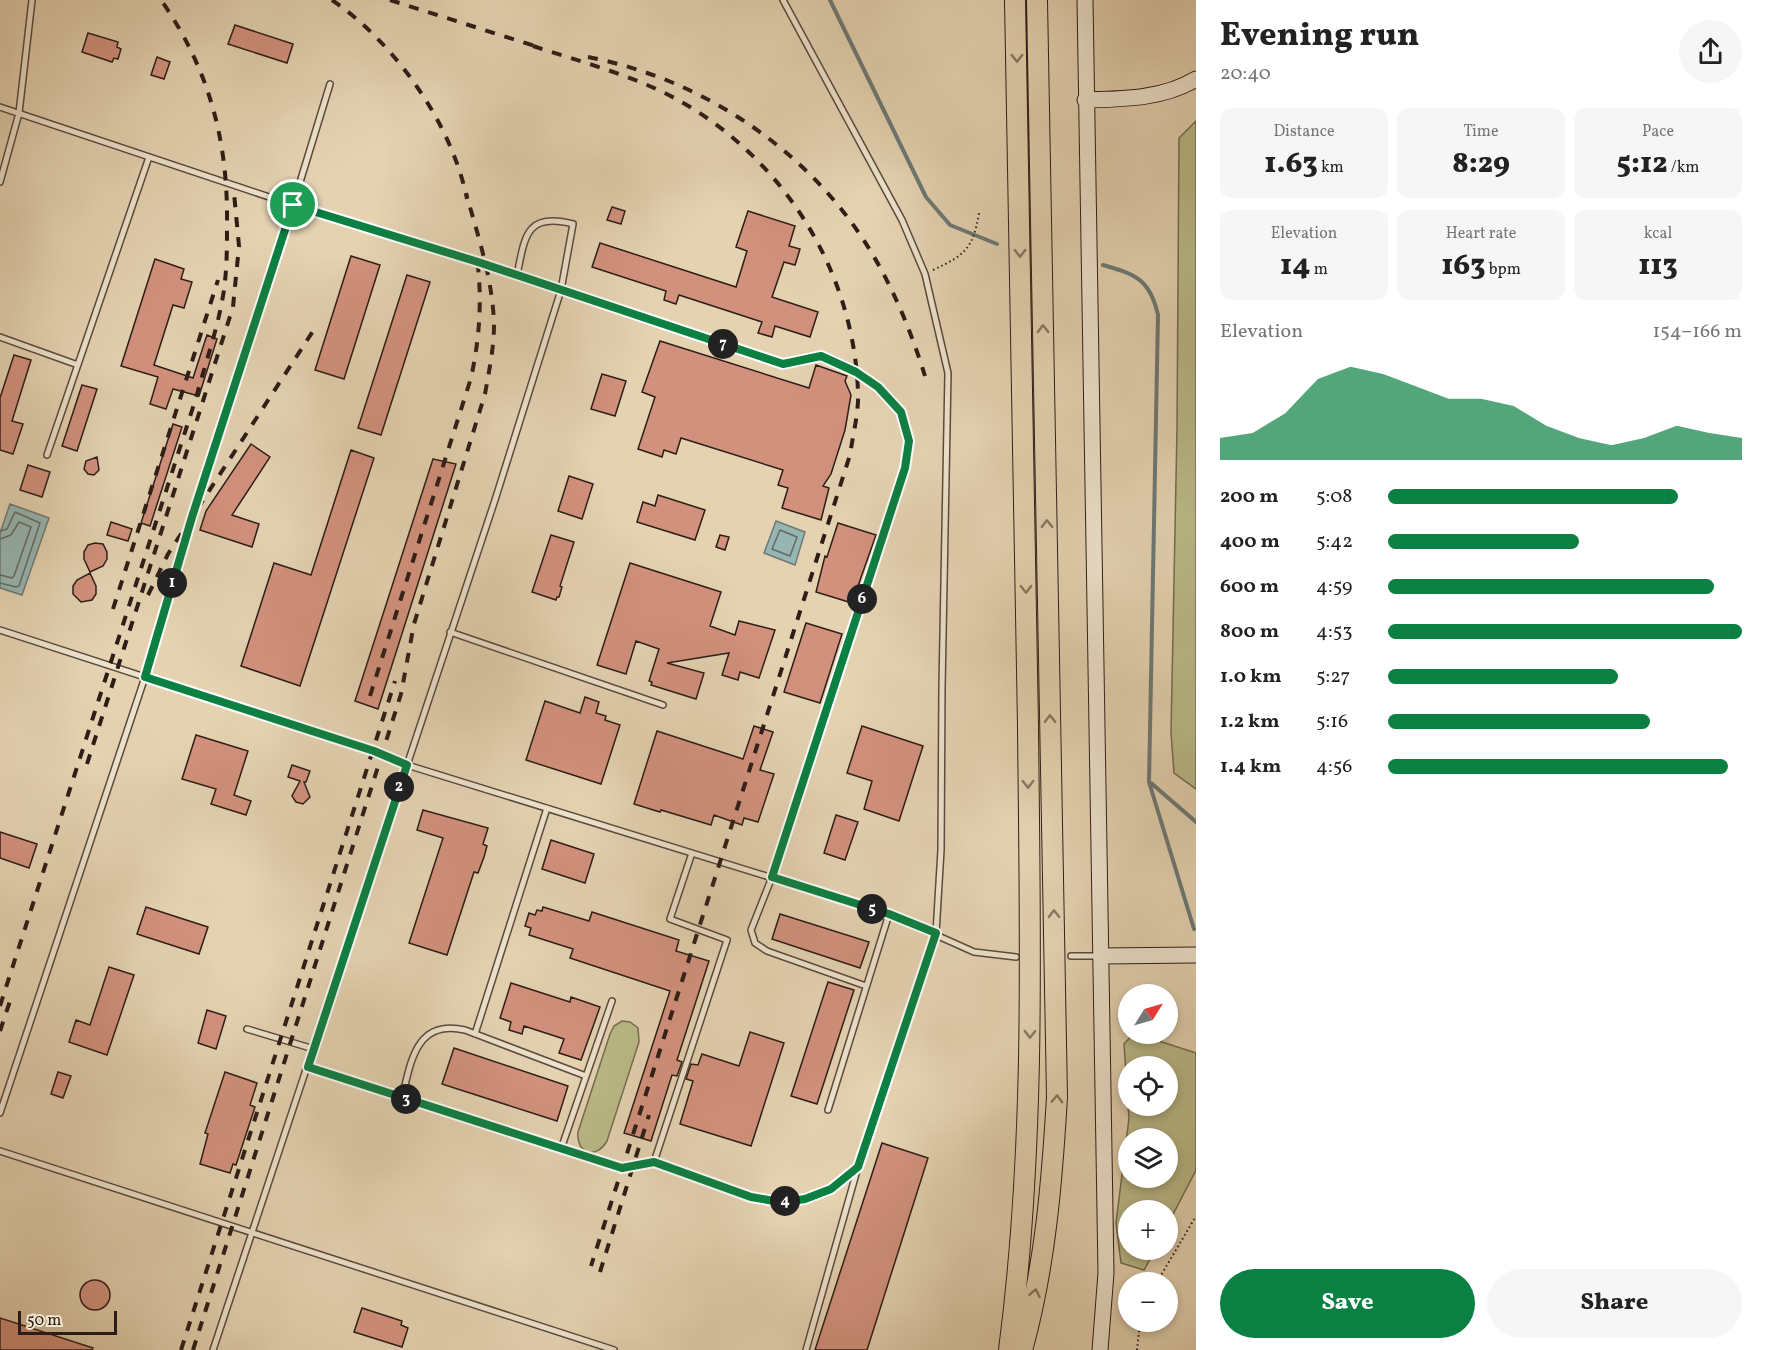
<!DOCTYPE html>
<html lang="en">
<head>
<meta charset="utf-8">
<style>
  :root { --surface:#fff; --page:#f6f6f6; --text:#222; --muted:#767676; --accent:#0b8043 }
  body { margin:0; font-family:Vollkorn,serif; background:var(--page); color:var(--text); height:100vh; display:flex; flex-direction:column; font-size:22px; white-space:nowrap }
  * { box-sizing:border-box; margin:0 }
  p { font-size:20px; color:var(--muted) }
  .icon { flex:none; width:33px; height:33px; fill:none; stroke:currentColor; stroke-width:2; stroke-linecap:round; stroke-linejoin:round }
  .map { position:relative; flex:1; overflow:hidden }
  .sheet { display:flex; flex-direction:column; background:var(--surface); width:570px }
  .sheet>* { flex:none }
  .needle { width:39px; rotate:53deg }
  .controls { position:absolute; left:1118px; top:984px; display:grid; gap:12px }
  .controls a { display:grid; place-items:center; width:60px; height:60px; border-radius:50%; background:var(--surface); box-shadow:0 3px 9px #0003; font-size:30px }
  .scale { position:absolute; left:18px; bottom:15px; width:99px; box-sizing:border-box; padding-left:6px; border:3px solid #2d1d17; border-top:0; font-size:16px; line-height:21px; white-space:nowrap; color:#2d1d17; -webkit-text-stroke:4px #ede2cc; paint-order:stroke }
  .pin { position:absolute; display:grid; place-items:center; width:51px; height:51px; color:#fff; margin:-26px; border:3px solid #fff; border-radius:50%; box-shadow:0 2px 6px #0007 }
  .km { position:absolute; width:30px; height:30px; margin:-15px; border-radius:50%; background:#222; color:#fff; font-size:16px; line-height:30px; text-align:center }
  .round { display:grid; place-items:center; flex:none; width:63px; height:63px; border-radius:32px; background:var(--page) }
  .overview { display:flex; align-items:center; justify-content:space-between; height:102px; padding:0 24px }
  h1 { font-size:33px; font-weight:800; line-height:45px }
  .metrics { display:grid; grid-template-columns:repeat(3,1fr); gap:9px; height:102px; padding:6px 24px }
  .metrics div { display:grid; align-content:center; border-radius:12px; background:var(--page); text-align:center }
  .metrics b { font-size:30px; font-weight:800 }
  .metrics small { font-size:16px; font-weight:400 }
  .metrics p { font-size:16px }
  .chart { height:168px; padding:12px 24px }
  .chart p { display:flex; justify-content:space-between }
  .chart svg { width:100%; height:108px; margin-top:6px; fill:var(--accent); opacity:.7 }
  .button { display:flex; gap:12px; margin-top:auto; padding:12px 24px }
  .button a { flex:1; height:69px; border-radius:36px; background:var(--accent); color:#fff; font-size:24px; font-weight:800; line-height:69px; text-align:center }
  .button a+a { background:var(--page); color:var(--text) }
  ul { padding:0 24px; list-style:none; font-size:20px }
  li { display:grid; grid-template-columns:96px 72px 1fr; align-items:center; height:45px }
  li i { height:15px; border-radius:8px; background:var(--accent) }
  main { display:flex; flex:1; min-height:0 }
  .map>svg:first-child { display:block }
</style>
</head>
<body>
<main>
<div class="map">
<svg width="1196" height="1350" viewBox="0 0 1196 1350">
  <rect width="100%" height="100%" fill="#e4d2b1"/>
  <filter id="stains"><feTurbulence type="fractalNoise" baseFrequency=".00333" numOctaves="4"/><feColorMatrix values="0 0 0 0 .2 0 0 0 0 .09 0 0 0 0 .02 0 0 0 .5 -.17"/></filter>
  <radialGradient id="worn" r=".72"><stop offset=".6" stop-color="#630" stop-opacity="0"/><stop offset="1" stop-color="#630" stop-opacity=".3"/></radialGradient>
  <path fill="#baba88" stroke="#746c50" stroke-width="1.5" fill-rule="evenodd" d="M 1196,121 L 1196,789 L 1174,773 L 1171,733 L 1177,428 L 1179,138 Z
    M 622,1021 L 630,1022 L 638,1028 L 639,1042 L 607,1141 C 596,1160 576,1154 578,1132 L 610,1034 L 614,1026 Z
    M 1133,1034 L 1144,1034 L 1156,1040 L 1196,1053 L 1196,1170 L 1167,1226 L 1167,1210 L 1128,1210 L 1128,1250 L 1155,1250 L 1144,1270 L 1121,1263 L 1116,1223 L 1129,1118 L 1128,1106 L 1167,1106 L 1167,1066 L 1128,1066 L 1128,1104 L 1124,1044 ZM 1167,1138 L 1167,1178 L 1128,1178 L 1128,1138 Z"/>
  <path fill="#97b6b3" stroke="#6d7975" stroke-width="1.5" d="M 10,504 L 49,518 L 22,595 L 0,588 L 0,533 Z
    M 776,521 L 805,532 L 795,565 L 764,553 Z"/>
  <g fill="none" stroke-linecap="round" stroke-linejoin="round">
    <path stroke="#626a65" stroke-width="1.5" d="M 780,530 L 797,537 L 790,556 L 772,549 Z
      M 0,531 L 7,529 L 15,512 L 40,523 L 19,586 L 16,587 L 0,583
      M 0,539 L 11,535 L 19,522 L 31,527 L 14,576 L 12,578 L 0,575"/>
    <path stroke="#6d7975" stroke-width="4" d="M 830,0 L 926,197 L 950,225 L 997,244
      M 1103,265 C 1135,274 1150,279 1158,315 L 1149,782 L 1194,929
      M 1151,783 L 1196,822"/>
  </g>
  <path fill="#d2917d" stroke="#2d1d17" stroke-width="1.5" d="M 235,25 L 293,44 L 287,63 L 228,44 Z
    M 88,33 L 118,42 L 117,47 L 121,49 L 118,59 L 114,58 L 112,62 L 82,52 Z
    M 157,57 L 170,62 L 164,79 L 151,75 Z
    M 612,207 L 625,211 L 621,224 L 607,220 Z
    M 748,211 L 795,226 L 789,246 L 800,249 L 795,265 L 784,262 L 772,297 L 818,312 L 810,337 L 775,326 L 772,337 L 758,333 L 762,322 L 679,295 L 676,304 L 664,300 L 666,291 L 592,267 L 600,243 L 736,287 L 747,251 L 736,247 Z
    M 351,256 L 380,265 L 344,379 L 315,370 Z
    M 155,259 L 184,269 L 181,279 L 192,282 L 184,308 L 173,305 L 154,365 L 193,378 L 207,335 L 217,339 L 199,396 L 173,389 L 166,409 L 150,404 L 158,377 L 121,366 Z
    M 407,275 L 430,282 L 381,435 L 358,428 Z
    M 660,341 L 809,388 L 816,365 L 847,376 L 845,381 L 851,395 L 845,430 L 831,474 L 823,486 L 829,488 L 821,520 L 782,508 L 788,488 L 778,485 L 783,470 L 681,438 L 676,454 L 664,450 L 662,457 L 638,449 L 655,397 L 642,392 Z
    M 14,355 L 31,360 L 12,421 L 23,424 L 13,454 L 0,450 L 0,398 Z
    M 602,374 L 626,381 L 615,416 L 591,409 Z
    M 82,385 L 97,389 L 77,451 L 62,446 Z
    M 173,424 L 182,427 L 150,526 L 141,523 Z
    M 251,444 L 270,457 L 232,515 L 259,524 L 252,547 L 200,530 L 206,511 Z
    M 351,450 L 374,458 L 300,686 L 241,666 L 274,563 L 311,575 Z
    M 97,457 L 99,470 L 94,475 L 88,474 L 84,469 L 86,461 Z
    M 433,459 L 456,464 L 378,709 L 355,701 Z
    M 28,465 L 50,472 L 42,497 L 20,490 Z
    M 569,476 L 593,484 L 582,519 L 558,511 Z
    M 658,495 L 705,510 L 695,540 L 637,522 L 643,502 L 655,506 Z
    M 111,522 L 132,529 L 128,541 L 107,535 Z
    M 838,523 L 876,535 L 852,603 L 816,592 L 825,556 L 827,557 Z
    M 551,535 L 574,542 L 560,586 L 562,587 L 559,597 L 557,597 L 556,600 L 532,592 Z
    M 720,535 L 729,537 L 725,550 L 716,547 Z
    M 95,543 L 103,544 L 107,552 L 107,559 L 103,566 L 90,572 L 84,559 L 84,552 L 88,545 Z
    M 630,563 L 721,592 L 710,626 L 735,635 L 739,621 L 775,630 L 759,678 L 740,672 L 738,680 L 722,675 L 729,653 L 667,663 L 704,673 L 696,699 L 651,685 L 652,682 L 649,681 L 659,649 L 636,641 L 626,674 L 597,665 Z
    M 90,573 L 96,586 L 96,594 L 92,600 L 81,602 L 73,594 L 73,586 L 77,580 Z
    M 806,623 L 842,634 L 820,703 L 784,692 Z
    M 585,697 L 599,702 L 596,713 L 606,716 L 605,720 L 620,725 L 601,784 L 526,760 L 545,701 L 580,713 Z
    M 754,726 L 773,732 L 760,770 L 774,774 L 758,822 L 744,818 L 742,825 L 714,815 L 711,825 L 661,810 L 660,812 L 634,804 L 657,731 L 743,759 Z
    M 862,726 L 923,746 L 899,821 L 864,809 L 872,781 L 847,773 Z
    M 196,735 L 248,751 L 234,795 L 251,801 L 246,815 L 211,804 L 216,789 L 182,779 Z
    M 292,765 L 310,771 L 306,782 L 304,782 L 310,797 L 303,804 L 296,802 L 292,796 L 300,781 L 288,777 Z
    M 423,810 L 488,828 L 483,844 L 487,846 L 484,857 L 478,873 L 474,872 L 447,955 L 409,943 L 443,838 L 417,830 Z
    M 836,815 L 858,822 L 845,860 L 824,853 Z
    M 0,832 L 37,844 L 29,868 L 0,858 Z
    M 551,840 L 594,854 L 585,883 L 542,869 Z
    M 146,907 L 208,927 L 199,954 L 137,934 Z
    M 543,907 L 589,921 L 592,912 L 679,940 L 676,951 L 709,961 L 677,1060 L 682,1062 L 677,1076 L 672,1075 L 651,1141 L 624,1133 L 670,991 L 570,958 L 573,949 L 529,935 L 531,928 L 525,926 L 529,913 L 535,915 L 537,910 L 542,911 Z
    M 780,914 L 869,942 L 860,968 L 772,939 Z
    M 109,967 L 134,975 L 107,1055 L 69,1042 L 76,1020 L 90,1025 Z
    M 828,982 L 854,990 L 817,1104 L 791,1096 Z
    M 511,983 L 570,1002 L 571,997 L 600,1007 L 581,1060 L 559,1053 L 564,1039 L 524,1026 L 522,1034 L 509,1030 L 511,1022 L 500,1018 Z
    M 207,1010 L 226,1016 L 216,1049 L 198,1043 Z
    M 750,1032 L 784,1043 L 751,1146 L 680,1124 L 693,1081 L 686,1079 L 691,1064 L 698,1065 L 702,1054 L 739,1066 Z
    M 454,1048 L 568,1086 L 557,1121 L 442,1084 Z
    M 58,1072 L 71,1076 L 63,1098 L 51,1094 Z
    M 225,1072 L 257,1083 L 250,1105 L 255,1107 L 236,1165 L 233,1164 L 230,1173 L 200,1164 L 208,1134 L 205,1133 Z
    M 882,1143 L 928,1158 L 867,1350 L 815,1350 Z
    M80 1295a15 15 0 1 1 30 0a15 15 0 1 1-30 0Z
    M 362,1308 L 402,1321 L 401,1325 L 408,1328 L 402,1347 L 354,1332 Z
    M 0,1318 L 93,1348 L 92,1350 L 0,1350 Z"/>
  <g fill="none" stroke-linecap="round" stroke-linejoin="round">
    <defs>
      <path id="lane" d="M 0,107 L 293,205 L 517,275 L 783,364 L 821,356 L 856,373 L 878,387 L 901,412 L 909,441 L 905,468 L 772,877 L 751,930 L 755,943 L 767,951 L 866,986
        M 0,182 L 19,113 L 32,0
        M 0,337 L 78,365
        M 47,455 L 149,157
        M 0,630 L 373,751 L 407,765 L 889,914 L 974,952 L 1016,957
        M 450,632 L 663,705
        M 1071,956 L 1099,956
        M 247,1029 L 314,1049
        M 475,1034 L 547,808
        M 308,1067 L 622,1168 L 654,1162 L 751,1197 L 774,1201 L 792,1201 L 805,1199 L 831,1189 L 858,1167 L 936,933 L 941,850 L 942,687 L 948,373 L 925,274 L 902,220 L 783,0
        M 402,1098 C 411,1061 416,1019 465,1030 L 586,1076
        M 828,1110 L 889,914
        M 0,1113 L 145,677 L 192,517 L 293,205 L 330,84
        M 561,1149 L 612,1001
        M 0,1151 L 614,1350
        M 654,1162 L 727,940 L 670,919 L 692,853
        M 213,1350 L 495,500 L 561,290 L 573,224 C 526,212 525,236 517,275
        M 806,1350 L 858,1167"/>
      <path id="secondary" d="M 1085,0 L 1106,1273 L 1100,1350
        M 1085,100 C 1123,99 1163,99 1196,79
        M 1101,956 L 1196,955"/>
      <path id="highway" d="M 1009,1350 C 1036,1143 1030,935 1028,726 C 1024,484 1020,242 1015,0
        M 1022,1350 C 1045,1268 1052,1182 1057,1097 L 1037,0"/>
    </defs>
    <use href="#lane" stroke="#5b4a3e" stroke-width="8"/>
    <use href="#secondary" stroke="#2d1d17" stroke-width="17"/>
    <use href="#highway" stroke="#2d1d17" stroke-width="22"/>
    <path stroke="#2d1d17" stroke-width="2" stroke-dasharray="1.5 3" stroke-linecap="butt" d="M 933,270 C 965,255 973,249 979,213
      M 1157,1282 L 1196,1216
      M 1137,1350 L 1140,1322"/>
    <use href="#lane" stroke="#ede2cc" stroke-width="5"/>
    <use href="#secondary" stroke="#ede2cc" stroke-width="15"/>
    <use href="#highway" stroke="#e4d2b1" stroke-width="20"/>
    <path stroke="#2d1d17" stroke-width="4" stroke-dasharray="10 10" stroke-linecap="butt" d="M 332,0 C 395,43 452,124 467,199
      M 390,0 L 541,48
      M 533,46 C 581,62 633,75 678,100 C 783,158 854,271 858,392 C 859,412 853,434 850,455 L 591,1266
      M 588,57 C 698,78 801,145 863,239 C 891,282 910,328 925,376
      M 148,595 L 168,554 L 317,325
      M 113,609 L 218,280
      M 370,696 L 471,378 C 479,341 482,305 478,267
      M 87,764 L 233,307 L 239,246 L 234,193
      M 0,1006 L 196,398 C 205,364 217,331 223,296 C 227,272 227,248 227,223 C 228,140 209,69 161,0
      M 0,1031 L 12,995
      M 600,1272 L 649,1115
      M 181,1350 L 395,681
      M 193,1350 L 382,754 L 401,694 L 414,624 L 485,394 C 489,371 494,348 494,325 C 493,280 478,236 466,193"/>
  </g>
  <defs><path id="oneway-chevron" d="M-2-3.5L2.5 0L-2 3.5" fill="none" stroke-width="1.6" stroke-linecap="round" stroke-linejoin="round" transform="scale(1.5)"/></defs>
  <g stroke="#887864">
    <use href="#oneway-chevron" transform="translate(1017 58) rotate(89)"/>
    <use href="#oneway-chevron" transform="translate(1020 253) rotate(89)"/>
    <use href="#oneway-chevron" transform="translate(1043 329) rotate(-91)"/>
    <use href="#oneway-chevron" transform="translate(1047 524) rotate(-91)"/>
    <use href="#oneway-chevron" transform="translate(1026 589) rotate(89)"/>
    <use href="#oneway-chevron" transform="translate(1050 719) rotate(-91)"/>
    <use href="#oneway-chevron" transform="translate(1028 784) rotate(89)"/>
    <use href="#oneway-chevron" transform="translate(1054 914) rotate(-91)"/>
    <use href="#oneway-chevron" transform="translate(1030 1034) rotate(91)"/>
    <use href="#oneway-chevron" transform="translate(1057 1099) rotate(-88)"/>
    <use href="#oneway-chevron" transform="translate(1035 1293) rotate(-79)"/>
  </g>
  <g fill="none" stroke-linecap="round" stroke-linejoin="round">
    <defs>
      <path id="route" d="M 293,205 L 478,262 L 783,364 L 821,356 L 856,372 L 878,387 L 901,412 L 909,441 L 905,468 L 772,877 L 889,914 L 936,933 L 858,1167 L 831,1189 L 805,1199 L 792,1201 L 774,1201 L 751,1197 L 654,1162 L 622,1168 L 308,1067 L 407,765 L 374,751 L 145,677 L 192,517 Z"/>
    </defs>
    <use href="#route" stroke="#fff" stroke-width="12"/>
    <use href="#route" stroke="#0b8043" stroke-width="8"/>
  </g>
  <rect width="100%" height="100%" filter="url(#stains)"/>
  <rect width="100%" height="100%" fill="url(#worn)"/>
</svg>
<div class="controls">
<a><svg class="needle" viewBox="-14 -14 28 28"><path d="M0-13l5 13h-10z" fill="#e53935"/><path d="M0 13l5-13h-10z" fill="#767676"/></svg></a>
<a><svg class="icon" aria-label="locate" viewBox="0 0 24 24"><circle cx="12" cy="12" r="6"/><path d="M12 2v4M12 18v4M2 12h4M18 12h4"/></svg></a>
<a><svg class="icon" aria-label="layers" viewBox="0 0 24 24"><path d="M12 4l9 5-9 5-9-5zM3 14l9 5 9-5"/></svg></a>
<a>+</a>
<a>−</a>
</div>
<div class="scale">50 m</div>
<div class="pin" style="left:293px;top:205px;background:#1e9e55"><svg class="icon" aria-label="arrive" viewBox="0 0 24 24"><path d="M6 21V4h12l-3 4 3 4H6"/></svg></div>
<b class="km" style="left:172px;top:583px">1</b>
<b class="km" style="left:399px;top:787px">2</b>
<b class="km" style="left:406px;top:1099px">3</b>
<b class="km" style="left:785px;top:1201px">4</b>
<b class="km" style="left:872px;top:909px">5</b>
<b class="km" style="left:862px;top:599px">6</b>
<b class="km" style="left:723px;top:344px">7</b>
</div>
<section class="sheet">
<div class="overview"><div><h1>Evening run</h1><p>20:40</p></div><a class="round"><svg class="icon" aria-label="share" viewBox="0 0 24 24"><path d="M12 15V3M7 8l5-5 5 5M5 13v7h14v-7"/></svg></a></div>
<div class="metrics">
<div><p>Distance</p><b>1.63<small> km</small></b></div>
<div><p>Time</p><b>8:29</b></div>
<div><p>Pace</p><b>5:12<small> /km</small></b></div>
</div>
<div class="metrics">
<div><p>Elevation</p><b>14<small> m</small></b></div>
<div><p>Heart rate</p><b>163<small> bpm</small></b></div>
<div><p>kcal</p><b>113</b></div>
</div>
<div class="chart"><p><span>Elevation</span>154–166 m</p>
<svg viewBox="0 0 160 44" preserveAspectRatio="none"><path d="M0 44V35L10 33L20 25L30 11L40 6L50 9L60 14L70 19L80 19L90 22L100 30L110 35L120 38L130 35L140 30L150 33L160 35V44z"/></svg>
</div>
<ul>
<li><b>200 m</b>5:08<i style="width:82%"></i></li>
<li><b>400 m</b>5:42<i style="width:54%"></i></li>
<li><b>600 m</b>4:59<i style="width:92%"></i></li>
<li><b>800 m</b>4:53<i style="width:100%"></i></li>
<li><b>1.0 km</b>5:27<i style="width:65%"></i></li>
<li><b>1.2 km</b>5:16<i style="width:74%"></i></li>
<li><b>1.4 km</b>4:56<i style="width:96%"></i></li>
</ul>
<div class="button"><a>Save</a><a>Share</a></div>
</section>
</main>
</body>
</html>
